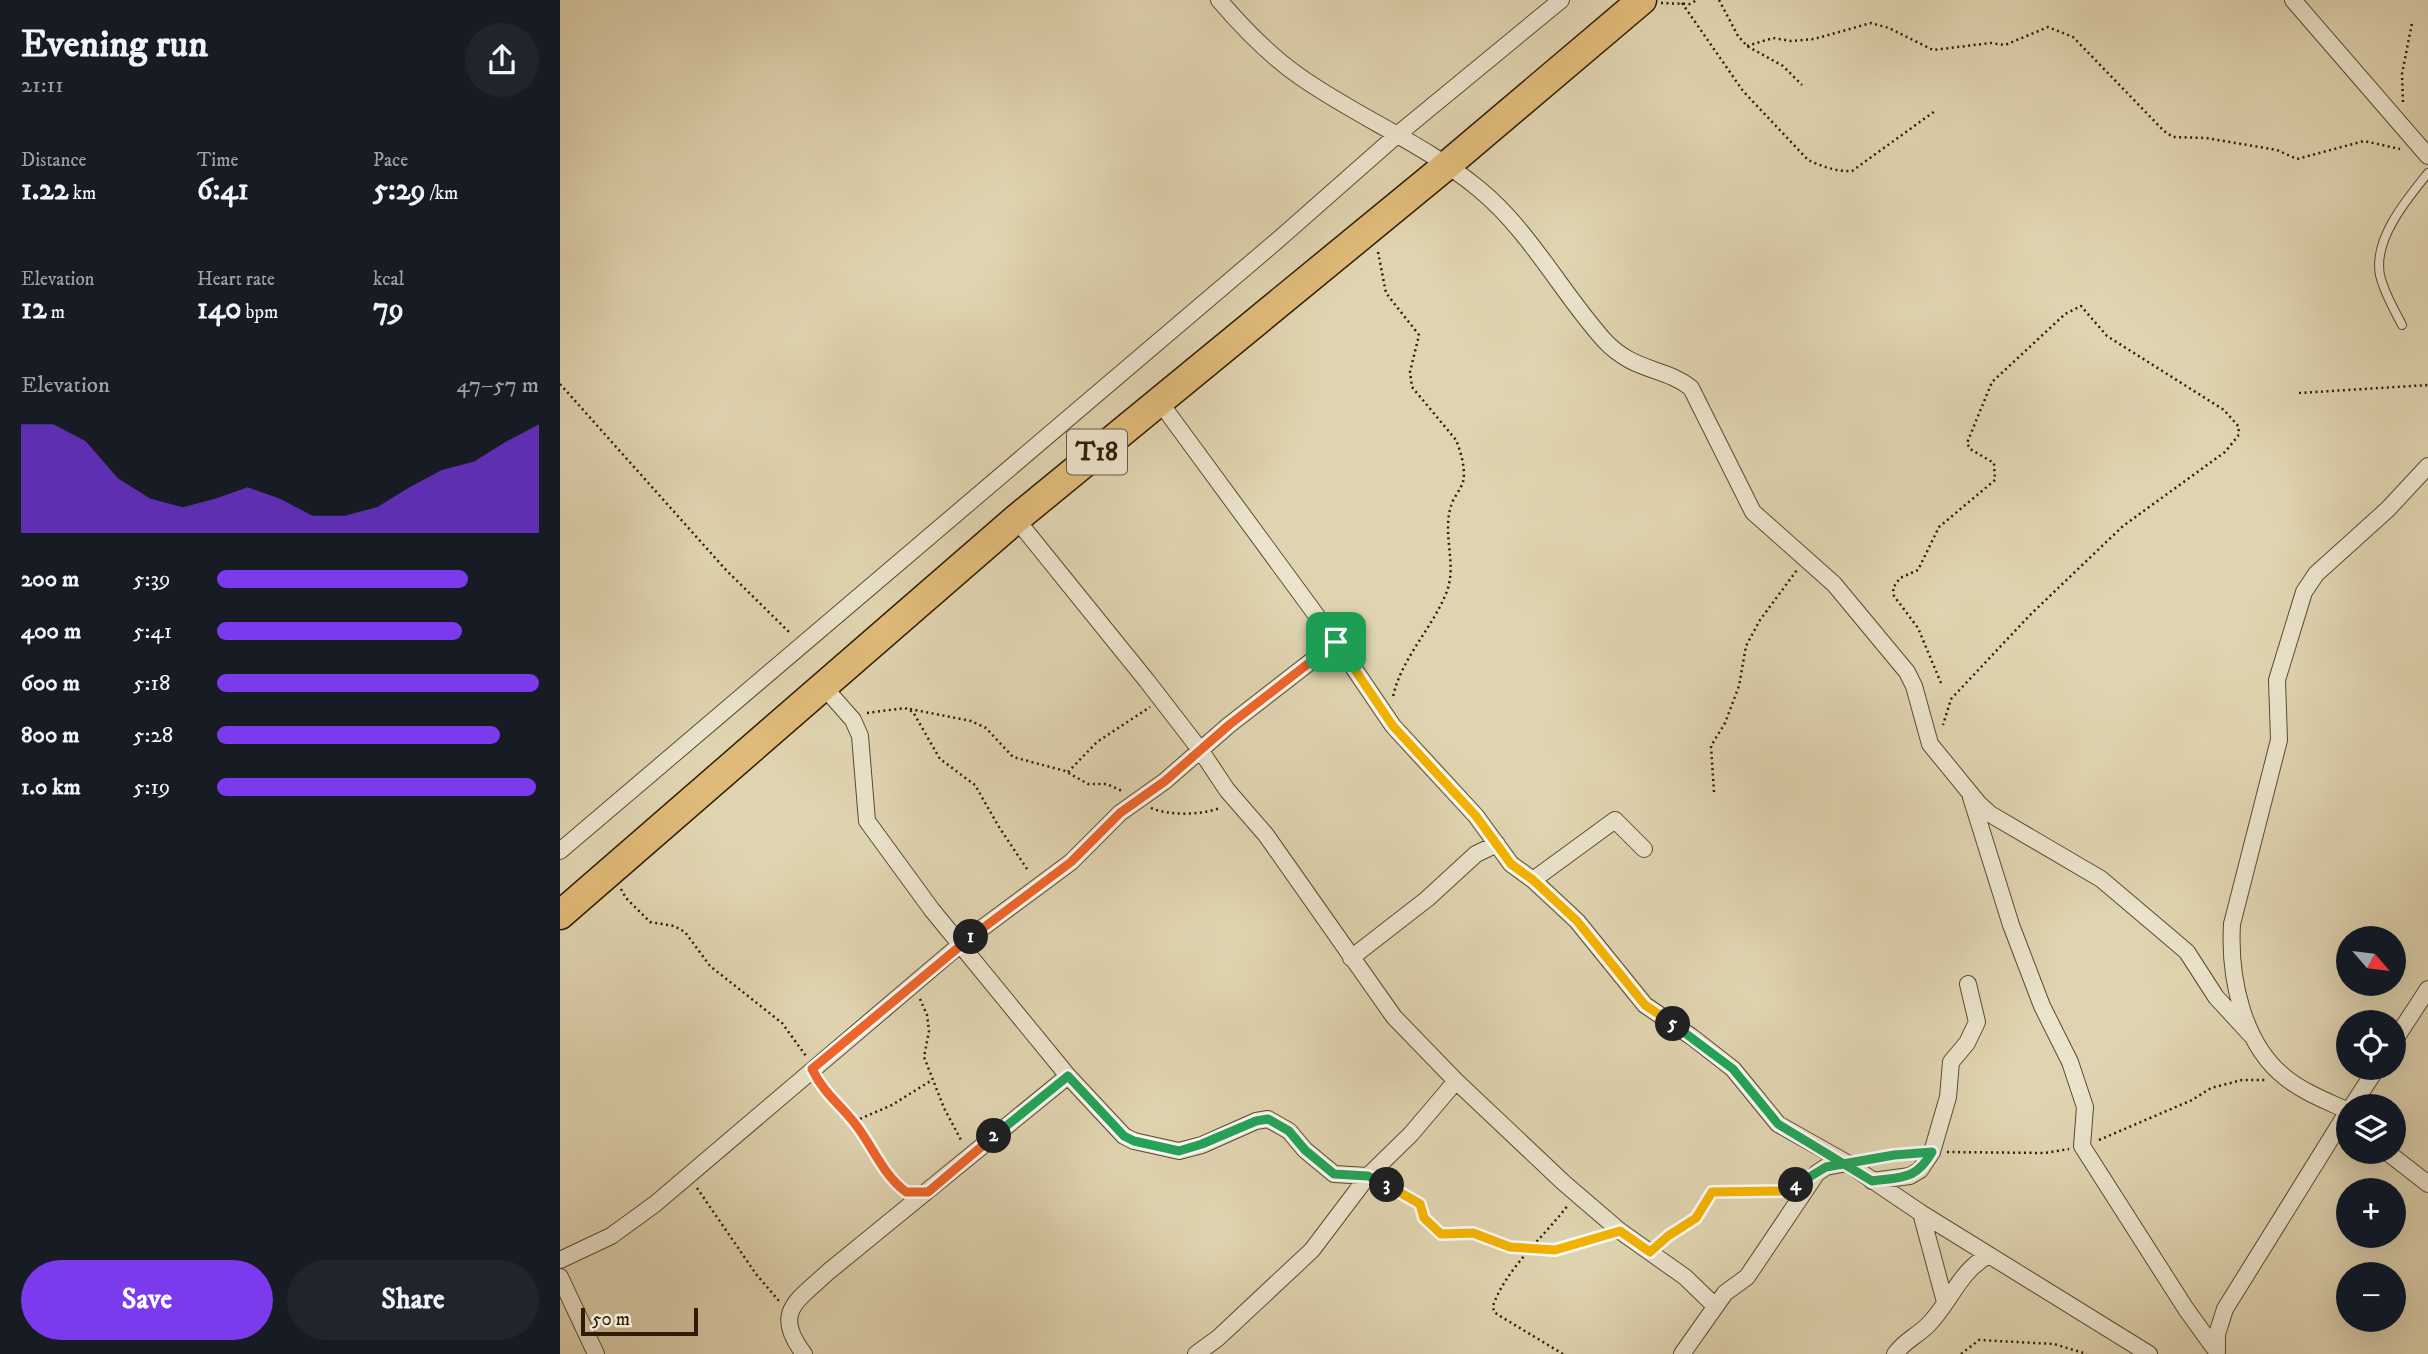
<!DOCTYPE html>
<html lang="en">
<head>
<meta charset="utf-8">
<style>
  :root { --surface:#171b24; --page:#20242c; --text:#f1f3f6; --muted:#9ea1a6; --accent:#7c3aed }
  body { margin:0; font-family:"IM FELL DW Pica",serif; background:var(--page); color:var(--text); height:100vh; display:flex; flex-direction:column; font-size:26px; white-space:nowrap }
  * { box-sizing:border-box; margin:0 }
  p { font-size:23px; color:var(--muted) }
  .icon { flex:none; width:38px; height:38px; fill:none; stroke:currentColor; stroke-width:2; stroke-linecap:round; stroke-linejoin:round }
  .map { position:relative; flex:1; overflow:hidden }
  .drawer { display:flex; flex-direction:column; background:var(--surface); width:560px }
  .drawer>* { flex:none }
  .needle { width:46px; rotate:118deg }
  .controls { position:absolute; left:1776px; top:926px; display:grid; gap:14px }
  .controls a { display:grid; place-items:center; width:70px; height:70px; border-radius:50%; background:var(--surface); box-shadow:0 7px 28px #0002; font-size:35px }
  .scale { position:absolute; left:21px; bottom:18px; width:117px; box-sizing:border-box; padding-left:7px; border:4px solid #2e1d04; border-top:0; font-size:19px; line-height:24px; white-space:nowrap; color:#2e1d04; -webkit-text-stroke:5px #ebe3cc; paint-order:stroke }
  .pin { position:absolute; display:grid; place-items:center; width:60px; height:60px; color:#fff; margin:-30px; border-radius:14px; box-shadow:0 4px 10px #0006 }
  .km { position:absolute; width:35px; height:35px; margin:-18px; border-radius:50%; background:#222; color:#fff; font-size:19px; line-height:35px; text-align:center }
  .round { display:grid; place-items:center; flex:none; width:74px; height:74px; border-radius:37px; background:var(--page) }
  .head { display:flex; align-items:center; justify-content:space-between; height:119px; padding:0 21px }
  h1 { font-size:38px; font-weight:800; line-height:52px }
  .figures { display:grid; grid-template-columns:repeat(3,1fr); gap:10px; height:119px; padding:7px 21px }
  .figures div { display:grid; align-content:center }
  .figures b { font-size:30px; font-weight:800 }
  .figures small { font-size:19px; font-weight:400 }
  .figures p { font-size:19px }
  .chart { height:196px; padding:14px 21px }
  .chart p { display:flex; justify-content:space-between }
  .chart svg { width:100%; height:126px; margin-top:7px; fill:var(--accent); opacity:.7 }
  .cta { display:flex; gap:14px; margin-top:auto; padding:14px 21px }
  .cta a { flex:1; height:80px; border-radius:42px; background:var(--accent); color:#fff; font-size:28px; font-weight:800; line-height:80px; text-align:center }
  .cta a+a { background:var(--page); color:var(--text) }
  ul { padding:0 21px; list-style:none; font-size:23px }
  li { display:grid; grid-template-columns:112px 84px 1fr; align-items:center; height:52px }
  li i { height:18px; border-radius:9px; background:var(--accent) }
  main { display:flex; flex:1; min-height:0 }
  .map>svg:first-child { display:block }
</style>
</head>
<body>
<main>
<section class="drawer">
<div class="head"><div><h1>Evening run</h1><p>21:11</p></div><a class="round"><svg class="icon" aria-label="share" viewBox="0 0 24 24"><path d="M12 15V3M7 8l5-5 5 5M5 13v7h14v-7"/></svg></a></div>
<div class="figures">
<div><p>Distance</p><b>1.22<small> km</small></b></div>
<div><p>Time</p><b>6:41</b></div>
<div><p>Pace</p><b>5:29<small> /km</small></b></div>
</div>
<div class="figures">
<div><p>Elevation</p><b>12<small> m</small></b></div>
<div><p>Heart rate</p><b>140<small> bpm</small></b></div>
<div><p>kcal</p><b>79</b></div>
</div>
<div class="chart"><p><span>Elevation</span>47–57 m</p>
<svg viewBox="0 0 160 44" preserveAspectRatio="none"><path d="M0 44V6L10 6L20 12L30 25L40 32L50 35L60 32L70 28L80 32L90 38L100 38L110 35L120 28L130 22L140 19L150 12L160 6V44z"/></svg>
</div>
<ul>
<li><b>200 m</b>5:39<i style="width:78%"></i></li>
<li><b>400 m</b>5:41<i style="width:76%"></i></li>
<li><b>600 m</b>5:18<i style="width:100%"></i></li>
<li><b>800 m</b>5:28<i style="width:88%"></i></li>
<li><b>1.0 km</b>5:19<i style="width:99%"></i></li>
</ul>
<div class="cta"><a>Save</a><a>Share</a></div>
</section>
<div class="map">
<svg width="1868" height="1354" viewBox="0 0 1868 1354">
  <rect width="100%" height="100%" fill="#e0d4b0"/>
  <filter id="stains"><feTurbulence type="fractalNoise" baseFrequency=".00286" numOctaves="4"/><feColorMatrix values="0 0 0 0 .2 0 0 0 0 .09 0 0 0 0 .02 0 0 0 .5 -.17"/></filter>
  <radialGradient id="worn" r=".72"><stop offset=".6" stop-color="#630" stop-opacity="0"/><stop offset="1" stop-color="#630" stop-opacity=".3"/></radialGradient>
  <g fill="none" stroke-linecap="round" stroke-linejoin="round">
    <defs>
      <path id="lane" d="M 1842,325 C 1834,309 1824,293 1820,275 C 1813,239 1847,199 1868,173"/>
      <path id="street" d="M 659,0 C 683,28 709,55 739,76 C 797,117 865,144 919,189 C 970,231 1001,292 1044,340 C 1073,372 1105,367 1131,388 L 1193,512 L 1274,584 L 1347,672 L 1354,686 L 1370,744 L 1419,804 L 1430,814 L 1541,879 L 1613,940 L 1627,952 L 1656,997 L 1691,1035
        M 1733,0 L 1868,156
        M 599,401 L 776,642 L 833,726 L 916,816 L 951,864 L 973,880 L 1017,921 L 1085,1005 L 1132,1037 L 1173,1069 L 1218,1124 L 1287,1163 L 1361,1213 L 1589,1354
        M 456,519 L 587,681 L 641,751 L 667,790 L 706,835 L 834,1017 L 896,1081 L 1004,1183 L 1060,1231 L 1125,1277 L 1155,1306
        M 263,686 L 293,720 L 300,736 L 307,821 L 372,910 L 508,1076 L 564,1136 L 574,1141 L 619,1151 L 642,1145 L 696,1121 L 708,1119 L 729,1131 L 745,1150 L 774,1174 L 808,1176
        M 1411,797 L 1451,925 L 1482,1006 L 1510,1062 L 1525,1107 L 1522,1146 L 1626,1309 L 1657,1352
        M 0,851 L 719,239 L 837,135 L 1001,0
        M 973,880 L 1055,820 L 1084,849
        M 791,958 L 867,899 L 916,854 L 937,844
        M 1834,1041 L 1868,989
        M 1792,1106 L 1817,1068
        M 1788,1111 C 1767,1101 1745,1093 1726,1078 C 1682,1044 1669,976 1672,924 L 1719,740 L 1717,680 L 1744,592 L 1756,574 L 1828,509 L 1868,466
        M 1827,1152 L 1868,1184
        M 1312,1181 L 1350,1176 L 1360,1170 L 1372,1152 L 1388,1097 L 1391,1062 L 1407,1043 L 1417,1022 L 1408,984
        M 1361,1213 L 1385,1302
        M 0,1260 L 51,1236 L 95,1204 L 402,943 L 511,862 L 560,813 L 605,781 L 669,725 L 776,642
        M 0,1277 L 36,1354
        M 1657,1352 L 1657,1334 L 1665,1309 L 1788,1111
        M 244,1354 C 212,1312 237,1301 268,1272 L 508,1076
        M 636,1354 L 658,1338 L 752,1250 L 808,1176 L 851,1134 L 896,1081
        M 1122,1354 L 1165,1293 L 1187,1277 L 1257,1173 L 1266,1167 L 1287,1163
        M 1335,1354 C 1344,1341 1357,1336 1368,1325 C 1391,1302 1399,1271 1429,1255"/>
      <path id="highway" d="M 0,915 L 456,519 L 886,166 L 1082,0"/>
    </defs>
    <use href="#lane" stroke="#5a4b2f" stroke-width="10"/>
    <use href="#street" stroke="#5a4b2f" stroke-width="18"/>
    <use href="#highway" stroke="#2e1d04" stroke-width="31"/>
    <path stroke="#2e1d04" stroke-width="2.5" stroke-dasharray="2 3.5" stroke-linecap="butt" d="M 1159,0 L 1178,36 L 1187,46 L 1223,66 L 1242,85
      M 1101,3 L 1130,4 L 1137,0
      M 1122,3 L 1183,91 L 1248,160 C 1261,166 1277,172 1292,171 L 1375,111
      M 1187,46 L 1213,38 L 1231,41 L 1254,39 L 1311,23 L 1329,28 L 1373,50 L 1431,43 L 1445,45 L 1488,27 L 1513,37 L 1604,131 L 1613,137 L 1646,138 L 1717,150 L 1737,159 L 1804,141 L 1840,149
      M 1843,102 L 1842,74 L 1852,23
      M 818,252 L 826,293 L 859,335 L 850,372 L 852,387 L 896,440 C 901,452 906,470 903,482 C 900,491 893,498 891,506 C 882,535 897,563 887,591 C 873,628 841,658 833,697
      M 0,384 L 166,570 L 231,634
      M 1739,393 L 1868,385
      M 1381,683 L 1358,628 L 1334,596 L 1333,588 L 1340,578 L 1358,570 L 1379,527 L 1435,480 L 1434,463 L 1410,449 L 1407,443 L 1432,382 L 1505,314 L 1521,306 L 1547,336 L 1664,410 L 1679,427 L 1678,436 L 1665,452 L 1563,526 L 1471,614 L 1391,699 L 1383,725
      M 350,709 L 411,721 L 426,728 L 453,757 L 505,771 L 528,784 L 547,784 L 562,791
      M 307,713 L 345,708 L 353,712 L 380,759 L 415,785 L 439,827 L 469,872
      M 508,772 L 537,742 L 590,707
      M 1154,792 L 1151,746 L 1165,723 L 1179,686 L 1186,646 L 1200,620 L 1237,570
      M 591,808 C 610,816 641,815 660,808
      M 61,889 L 66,898 L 90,922 L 114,926 L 125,932 L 150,966 L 222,1023 L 246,1056
      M 360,999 L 367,1015 L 369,1031 L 364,1057 L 384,1108 L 402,1142
      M 260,1084 C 270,1099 284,1110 296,1124 C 313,1146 323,1172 344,1191
      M 295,1121 L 332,1105 L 372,1080
      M 1539,1140 L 1632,1100 L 1651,1088 L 1682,1080 L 1705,1080
      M 1387,1152 L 1485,1153 L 1509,1149
      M 1310,1159 L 1352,1153
      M 823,1184 L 860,1204 L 864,1218 L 881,1234 L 913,1233 L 950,1247 L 995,1250 L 1041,1238
      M 137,1188 L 196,1274 L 219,1301
      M 1103,1240 L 1136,1218 L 1152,1192 L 1228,1190
      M 1003,1354 L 940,1316 L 934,1312 L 933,1306 C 946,1268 985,1236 1008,1205
      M 1401,1354 L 1419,1340 L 1494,1344 L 1527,1354"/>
    <use href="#lane" stroke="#ebe3cc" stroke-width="8"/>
    <use href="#street" stroke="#ebe3cc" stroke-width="16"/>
    <use href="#highway" stroke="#e0ba78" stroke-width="28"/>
  </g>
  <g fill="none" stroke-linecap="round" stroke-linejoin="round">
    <defs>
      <path id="split-1" d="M 411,937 L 511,862 L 560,813 L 605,781 L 669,725 L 776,642"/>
      <path id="split-2" d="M 411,937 L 252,1069 C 264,1094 280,1104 296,1125 C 313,1147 323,1175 346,1192 L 368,1192 L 434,1136"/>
      <path id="split-3" d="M 434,1136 L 508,1076 L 564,1136 L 574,1141 L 619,1151 L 642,1144 L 696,1121 L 708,1119 L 729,1131 L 745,1150 L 774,1174 L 808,1176 L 827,1185"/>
      <path id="split-4" d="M 827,1185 L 860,1204 L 864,1218 L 881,1234 L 913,1233 L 950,1247 L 995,1250 L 1060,1231 L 1090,1252 L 1108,1236 L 1136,1218 L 1152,1192 L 1221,1191 L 1236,1185"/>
      <path id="split-5" d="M 1113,1024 L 1173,1069 L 1218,1124 L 1312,1181 C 1342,1177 1356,1180 1372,1152 L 1334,1155 L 1266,1167 L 1236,1185"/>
      <path id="split-6" d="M 776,642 L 833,726 L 916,816 L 951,864 L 973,880 L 1017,921 L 1085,1005 L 1113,1024"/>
    </defs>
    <use href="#split-1" stroke="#fff" stroke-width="14"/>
    <use href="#split-2" stroke="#fff" stroke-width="14"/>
    <use href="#split-3" stroke="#fff" stroke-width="14"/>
    <use href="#split-4" stroke="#fff" stroke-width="14"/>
    <use href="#split-5" stroke="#fff" stroke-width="14"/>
    <use href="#split-6" stroke="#fff" stroke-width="14"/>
    <use href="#split-1" stroke="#f0652b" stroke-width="9"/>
    <use href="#split-2" stroke="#f0652b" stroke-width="9"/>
    <use href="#split-3" stroke="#22a559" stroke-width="9"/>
    <use href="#split-4" stroke="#f5b400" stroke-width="9"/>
    <use href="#split-5" stroke="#22a559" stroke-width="9"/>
    <use href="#split-6" stroke="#f5b400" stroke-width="9"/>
  </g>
  <g text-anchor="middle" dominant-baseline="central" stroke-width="5" stroke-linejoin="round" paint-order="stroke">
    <rect fill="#ebe3cc" stroke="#675840" stroke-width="2" x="507" y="429.5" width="60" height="45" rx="5"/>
    <g font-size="26" font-weight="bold" fill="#2e1d04">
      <text x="537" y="452">T18</text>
    </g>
  </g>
  <rect width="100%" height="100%" filter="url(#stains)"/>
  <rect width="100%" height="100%" fill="url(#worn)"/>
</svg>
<div class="controls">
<a><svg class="needle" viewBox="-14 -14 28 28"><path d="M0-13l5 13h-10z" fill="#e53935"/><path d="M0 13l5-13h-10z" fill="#9ea1a6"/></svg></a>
<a><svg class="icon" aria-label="locate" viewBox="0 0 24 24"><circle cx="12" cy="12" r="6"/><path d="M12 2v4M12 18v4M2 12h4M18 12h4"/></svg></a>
<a><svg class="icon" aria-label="layers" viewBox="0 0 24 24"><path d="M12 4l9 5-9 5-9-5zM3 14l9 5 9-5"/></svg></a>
<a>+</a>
<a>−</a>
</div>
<div class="scale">50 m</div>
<div class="pin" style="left:776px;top:642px;background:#1e9e55"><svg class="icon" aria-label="arrive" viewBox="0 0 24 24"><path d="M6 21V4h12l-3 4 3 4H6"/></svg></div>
<b class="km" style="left:411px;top:937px">1</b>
<b class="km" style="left:434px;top:1136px">2</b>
<b class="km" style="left:827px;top:1185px">3</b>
<b class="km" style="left:1236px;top:1185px">4</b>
<b class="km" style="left:1113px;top:1024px">5</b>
</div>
</main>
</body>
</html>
